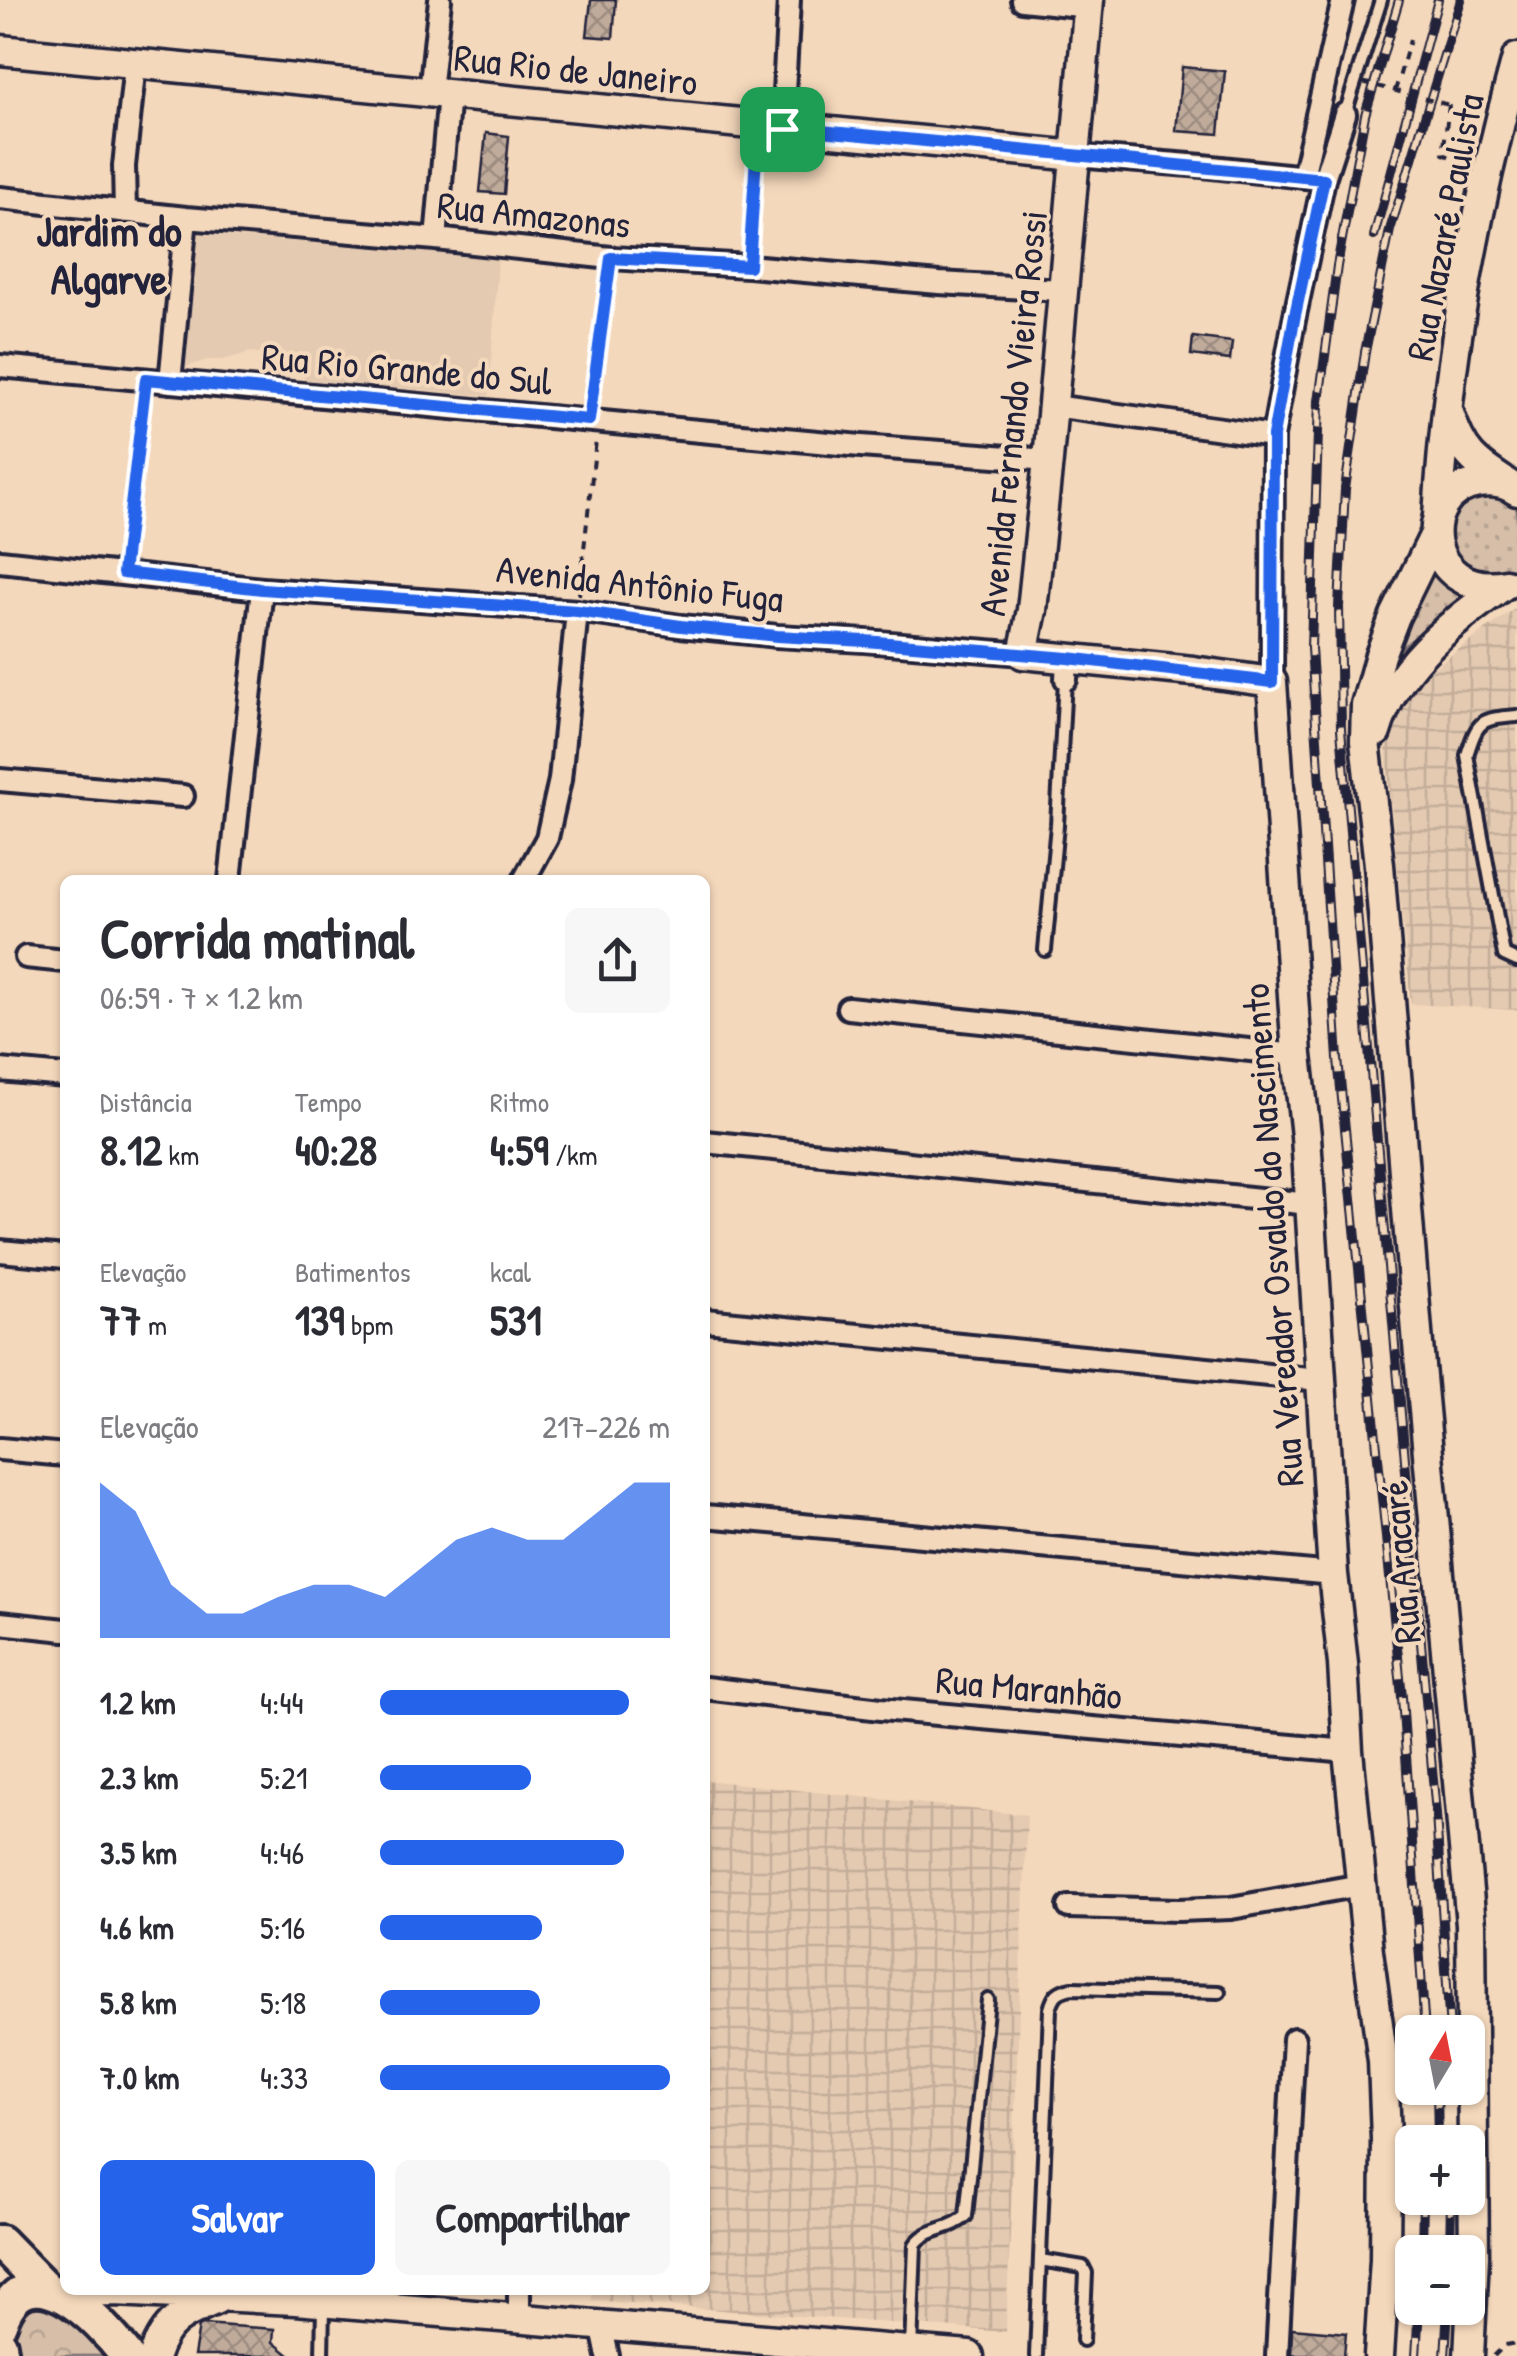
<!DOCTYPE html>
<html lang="pt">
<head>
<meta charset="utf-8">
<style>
  :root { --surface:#fff; --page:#f7f7f7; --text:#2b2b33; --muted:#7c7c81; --accent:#2563eb }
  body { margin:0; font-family:"Patrick Hand",sans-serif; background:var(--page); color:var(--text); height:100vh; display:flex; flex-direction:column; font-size:38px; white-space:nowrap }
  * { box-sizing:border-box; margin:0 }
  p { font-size:32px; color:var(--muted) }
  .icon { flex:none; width:55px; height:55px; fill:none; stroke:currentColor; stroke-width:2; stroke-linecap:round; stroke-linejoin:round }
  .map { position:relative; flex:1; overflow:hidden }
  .panel { position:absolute; left:60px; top:875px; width:650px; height:1420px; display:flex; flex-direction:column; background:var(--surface); border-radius:15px; box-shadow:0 2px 8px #0004 }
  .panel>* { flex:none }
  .needle { width:65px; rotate:10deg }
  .controls { position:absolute; left:1395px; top:2015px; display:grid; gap:20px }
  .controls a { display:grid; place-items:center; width:90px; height:90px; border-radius:15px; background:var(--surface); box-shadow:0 2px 8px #0004; font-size:50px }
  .pin { position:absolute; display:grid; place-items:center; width:85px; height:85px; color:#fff; margin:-42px; border-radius:20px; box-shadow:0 5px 15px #0006 }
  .round { display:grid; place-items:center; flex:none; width:105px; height:105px; border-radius:15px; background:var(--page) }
  .head { display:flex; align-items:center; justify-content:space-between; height:170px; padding:0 40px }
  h1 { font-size:55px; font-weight:800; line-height:75px }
  .figures { display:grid; grid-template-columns:repeat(3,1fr); gap:15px; height:170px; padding:10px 40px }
  .figures div { display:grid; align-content:center }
  .figures b { font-size:42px; font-weight:800 }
  .figures small { font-size:28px; font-weight:400 }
  .figures p { font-size:28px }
  .chart { height:280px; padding:20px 40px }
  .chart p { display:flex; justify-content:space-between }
  .chart svg { width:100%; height:180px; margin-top:10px; fill:var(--accent); opacity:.7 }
  .action { display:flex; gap:20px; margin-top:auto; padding:20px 40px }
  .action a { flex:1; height:115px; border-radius:15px; background:var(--accent); color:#fff; font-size:40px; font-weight:800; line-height:115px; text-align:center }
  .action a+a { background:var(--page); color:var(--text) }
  ul { padding:0 40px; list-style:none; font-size:32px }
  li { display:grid; grid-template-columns:160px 120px 1fr; align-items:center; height:75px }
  li i { height:25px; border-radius:12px; background:var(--accent) }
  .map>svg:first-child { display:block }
</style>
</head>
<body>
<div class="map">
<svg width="1517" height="2356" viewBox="0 0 1517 2356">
  <defs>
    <pattern id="industrial-grid" width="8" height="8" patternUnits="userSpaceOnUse" patternTransform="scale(2.5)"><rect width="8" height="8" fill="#e4cab1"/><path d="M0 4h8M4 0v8" fill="none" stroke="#c3ad99"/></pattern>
    <pattern id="grass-dots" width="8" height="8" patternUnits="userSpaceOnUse" patternTransform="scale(2.5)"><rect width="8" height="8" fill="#d6bea8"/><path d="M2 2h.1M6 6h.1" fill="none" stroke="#b7a392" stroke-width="1.8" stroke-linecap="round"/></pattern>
    <pattern id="forest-crowns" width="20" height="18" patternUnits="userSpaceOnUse" patternTransform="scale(2.5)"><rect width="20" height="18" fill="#d6bea8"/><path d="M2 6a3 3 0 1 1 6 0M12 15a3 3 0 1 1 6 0" fill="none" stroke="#b7a392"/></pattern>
    <pattern id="building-cross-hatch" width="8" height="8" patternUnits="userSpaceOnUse" patternTransform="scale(2.5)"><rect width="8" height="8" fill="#c0ab9b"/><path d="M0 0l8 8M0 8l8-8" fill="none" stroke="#9c8b80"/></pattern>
  </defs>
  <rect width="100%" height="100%" fill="#f4d8bb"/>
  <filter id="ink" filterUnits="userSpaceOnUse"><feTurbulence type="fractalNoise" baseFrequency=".01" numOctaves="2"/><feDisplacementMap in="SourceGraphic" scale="20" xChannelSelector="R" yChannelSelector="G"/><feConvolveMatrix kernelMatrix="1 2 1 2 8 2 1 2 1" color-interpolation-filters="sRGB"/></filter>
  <g filter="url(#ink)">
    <path fill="#e4cab1" d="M 196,234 L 498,258 L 489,396 L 306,380 L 295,367 L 281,356 L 251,352 L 223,360 L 207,360 L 182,368 Z"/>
    <path fill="url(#industrial-grid)" d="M 1517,607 L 1517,1010 L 1411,1004 L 1386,751 L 1390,719 L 1414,682 Z
      M 705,1780 L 1027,1815 L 1006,2332 L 592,2300 L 592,2290 L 705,2290 Z"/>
    <path fill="url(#grass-dots)" stroke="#7c7072" stroke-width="2.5" d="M 1488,491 L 1517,501 L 1517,567 L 1510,572 L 1469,572 L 1450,552 L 1447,524 L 1462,500 Z
      M 1433,561 L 1476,594 L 1402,647 L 1388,660 Z"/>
    <path fill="url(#forest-crowns)" stroke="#7c7072" stroke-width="2.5" d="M 38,2305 C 66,2314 89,2335 108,2356 L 18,2356 C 10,2337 6,2328 16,2310 Z"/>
    <path fill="url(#building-cross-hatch)" stroke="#22223b" stroke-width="2.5" d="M 591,0 L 616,0 L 613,38 L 587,36 Z
      M 1182,67 L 1225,71 L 1219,134 L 1176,131 Z
      M 486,133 L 509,136 L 504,194 L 480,192 Z
      M 1193,337 L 1232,342 L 1230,360 L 1191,355 Z
      M 203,2324 L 274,2329 L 273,2342 L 290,2356 L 194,2356 L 199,2326 Z
      M 1292,2328 L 1346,2333 L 1344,2356 L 1291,2354 Z"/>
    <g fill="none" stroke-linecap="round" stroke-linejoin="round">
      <defs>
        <path id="lane" d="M 1345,114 L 1381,0
          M 1517,716 C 1480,719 1478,720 1467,755 L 1504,955 L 1517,961
          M 1045,950 L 1057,825 L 1065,680
          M 1040,2260 L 1083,2267 L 1086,2273 L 1083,2340
          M 911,2350 L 915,2245 C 927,2227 951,2231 966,2216 L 988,2000
          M 322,2356 L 323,2307
          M 1036,2356 L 1050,2009 C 1054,1995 1057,1991 1072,1988 L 1219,1992"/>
        <path id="street" d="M 1022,0 L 1089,7
          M 430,92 L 440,0
          M 782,129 L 789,0
          M 1076,156 L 1203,166 L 1324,179
          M 1303,177 L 1343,0
          M 0,198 L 186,218 L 436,239 L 611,258 L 749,266 L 939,283 L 1062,290
          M 125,212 L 124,166 L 135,64
          M 436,239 L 449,94
          M 0,366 L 861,446 L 1048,460
          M 170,382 L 186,218
          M 1053,406 L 1273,436
          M 0,561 L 262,589 L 577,611 L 681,626 L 777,636 L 865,641 L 1023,654
          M 1066,679 L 1067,658
          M 1272,682 L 1273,436 L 1294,320 L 1324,179 L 1345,114
          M 0,780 L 183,796
          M 230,880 L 262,589
          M 524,880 L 547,838 L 560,780 L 577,611
          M 26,957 L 65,961
          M 848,1008 L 1297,1055
          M 0,1070 L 65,1076
          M 705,1142 L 1310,1204
          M 0,1251 L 65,1257
          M 705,1320 L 1320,1380
          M 0,1449 L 65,1455
          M 705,1516 L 1333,1574
          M 0,1623 L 65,1630
          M 705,1688 L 881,1709 L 1348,1751
          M 1069,1907 L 1179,1910 L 1231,1908 L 1361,1885
          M 519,2290 L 519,2318
          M 601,2325 L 608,2356
          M 1277,2356 L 1294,2039"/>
        <path id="secondary" d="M 1089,0 L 1048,460 L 1032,610 L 1023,654 L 1193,671 L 1272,682 L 1297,1055 L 1306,1136 L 1333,1574 L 1343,1664 L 1348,1751 L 1368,1951 L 1383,2061 L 1386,2139 L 1385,2259 L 1379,2356
          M 0,50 L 1076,156
          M 1449,413 C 1462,454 1474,462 1509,485
          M 1438,517 C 1447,362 1475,208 1517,58
          M 1435,534 L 1395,616 L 1380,655 L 1366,705 L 1365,741 L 1379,865 L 1418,1344 L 1471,1924 L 1474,2256 L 1469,2356
          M 1506,584 C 1424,599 1412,493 1479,483 C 1493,481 1506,483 1517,491
          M 1376,732 C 1396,663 1450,625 1505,584
          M 59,2292 L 115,2291 L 295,2300 L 969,2356
          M 154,2356 C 165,2320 185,2313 217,2299"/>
        <path id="primary" d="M 0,2242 L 46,2289
          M 0,2324 C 27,2244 100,2320 127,2356
          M 0,2345 L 2,2356"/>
      </defs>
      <use href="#lane" stroke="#22223b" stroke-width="18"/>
      <use href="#street" stroke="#22223b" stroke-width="28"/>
      <use href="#secondary" stroke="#22223b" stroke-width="35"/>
      <use href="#primary" stroke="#22223b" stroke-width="40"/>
      <path stroke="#22223b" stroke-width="4" stroke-dasharray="8 8" stroke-linecap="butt" d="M 1395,91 L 1410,40
        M 1449,105 L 1443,154 L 1466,163
        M 750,245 L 756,145
        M 591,400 L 609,276
        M 125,554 L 144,399
        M 579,595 L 596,440
        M 1494,2356 L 1505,2345 L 1517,2343"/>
      <use href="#lane" stroke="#f4d8bb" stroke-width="10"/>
      <use href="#street" stroke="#f4d8bb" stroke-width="20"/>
      <use href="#secondary" stroke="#f4d8bb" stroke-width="28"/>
      <use href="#primary" stroke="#f4d8bb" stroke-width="32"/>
      <defs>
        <path id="rail" d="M 1399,0 L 1365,115 L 1337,266 L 1319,401 L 1311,648 L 1338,1059 L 1402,1697 L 1425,2032
          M 1374,236 L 1438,0
          M 1450,2032 L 1436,1814 L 1341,729 L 1339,607 L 1345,489 L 1365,352 L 1390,230 L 1461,0
          M 1437,2088 L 1438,2142
          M 1422,2252 L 1423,2198
          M 1450,2252 L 1451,2198
          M 1416,2356 L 1419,2308
          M 1445,2356 L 1448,2308"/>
      </defs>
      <use href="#rail" stroke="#22223b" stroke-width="10"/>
      <use href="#rail" stroke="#f4d8bb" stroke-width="6" stroke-dasharray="19" stroke-linecap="butt"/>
      <path stroke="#22223b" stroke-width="4" stroke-dasharray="8 8" stroke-linecap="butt" d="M 1362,82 L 1449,105"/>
    </g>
  </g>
  <g fill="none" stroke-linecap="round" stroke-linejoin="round" filter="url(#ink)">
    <defs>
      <path id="route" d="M 758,125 L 1324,179 L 1294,320 L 1273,436 L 1272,682 L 1068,658 L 865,641 L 777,636 L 681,626 L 577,611 L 262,589 L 123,573 L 146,379 L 589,420 L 611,258 L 749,266 Z"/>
    </defs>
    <use href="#route" stroke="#fff" stroke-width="20"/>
    <use href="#route" stroke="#2563eb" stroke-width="12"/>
  </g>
  <g text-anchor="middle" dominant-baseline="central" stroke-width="8" stroke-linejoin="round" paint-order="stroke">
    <g font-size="38" fill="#22223b" stroke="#f4d8bb">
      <text transform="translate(576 69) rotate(6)">Rua Rio de Janeiro</text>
      <text transform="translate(534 214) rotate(6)">Rua Amazonas</text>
      <text transform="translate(1444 227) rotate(-79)">Rua Nazaré Paulista</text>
      <text transform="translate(407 368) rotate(5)">Rua Rio Grande do Sul</text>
      <text transform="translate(1012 413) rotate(-84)">Avenida Fernando Vieira Rossi</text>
      <text transform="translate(640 583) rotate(6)">Avenida Antônio Fuga</text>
      <text transform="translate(1272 1235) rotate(-94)">Rua Vereador Osvaldo do Nascimento</text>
      <text transform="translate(1400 1562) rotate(-95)">Rua Aracaré</text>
      <text transform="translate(1029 1687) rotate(5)">Rua Maranhão</text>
    </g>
    <g font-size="42" font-weight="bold" fill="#22223b" stroke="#f4d8bb">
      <text x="109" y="230">Jardim do<tspan x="109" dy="48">Algarve</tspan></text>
    </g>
  </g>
</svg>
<div class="controls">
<a><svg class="needle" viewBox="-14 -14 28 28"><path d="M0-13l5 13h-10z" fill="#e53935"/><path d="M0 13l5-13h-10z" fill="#7c7c81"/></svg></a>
<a>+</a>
<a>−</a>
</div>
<div class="pin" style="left:782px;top:129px;background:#1e9e55"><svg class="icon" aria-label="arrive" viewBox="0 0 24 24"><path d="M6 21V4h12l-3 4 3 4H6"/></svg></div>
<section class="panel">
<div class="head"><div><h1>Corrida matinal</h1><p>06:59 · 7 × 1.2 km</p></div><a class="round"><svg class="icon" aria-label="share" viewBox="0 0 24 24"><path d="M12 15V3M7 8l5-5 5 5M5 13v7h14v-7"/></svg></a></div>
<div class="figures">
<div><p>Distância</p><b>8.12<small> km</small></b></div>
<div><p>Tempo</p><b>40:28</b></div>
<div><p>Ritmo</p><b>4:59<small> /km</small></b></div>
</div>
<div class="figures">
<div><p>Elevação</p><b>77<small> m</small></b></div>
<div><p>Batimentos</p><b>139<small> bpm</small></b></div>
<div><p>kcal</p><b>531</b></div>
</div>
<div class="chart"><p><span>Elevação</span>217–226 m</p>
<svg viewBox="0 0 160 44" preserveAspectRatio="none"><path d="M0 44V6L10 13L20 31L30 38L40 38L50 34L60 31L70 31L80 34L90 27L100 20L110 17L120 20L130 20L140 13L150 6L160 6V44z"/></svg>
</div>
<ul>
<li><b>1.2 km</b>4:44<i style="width:86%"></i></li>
<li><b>2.3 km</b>5:21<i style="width:52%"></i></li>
<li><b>3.5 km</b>4:46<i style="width:84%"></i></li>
<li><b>4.6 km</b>5:16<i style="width:56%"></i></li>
<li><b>5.8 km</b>5:18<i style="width:55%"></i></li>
<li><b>7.0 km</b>4:33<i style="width:100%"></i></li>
</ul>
<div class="action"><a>Salvar</a><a>Compartilhar</a></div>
</section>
</div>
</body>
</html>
